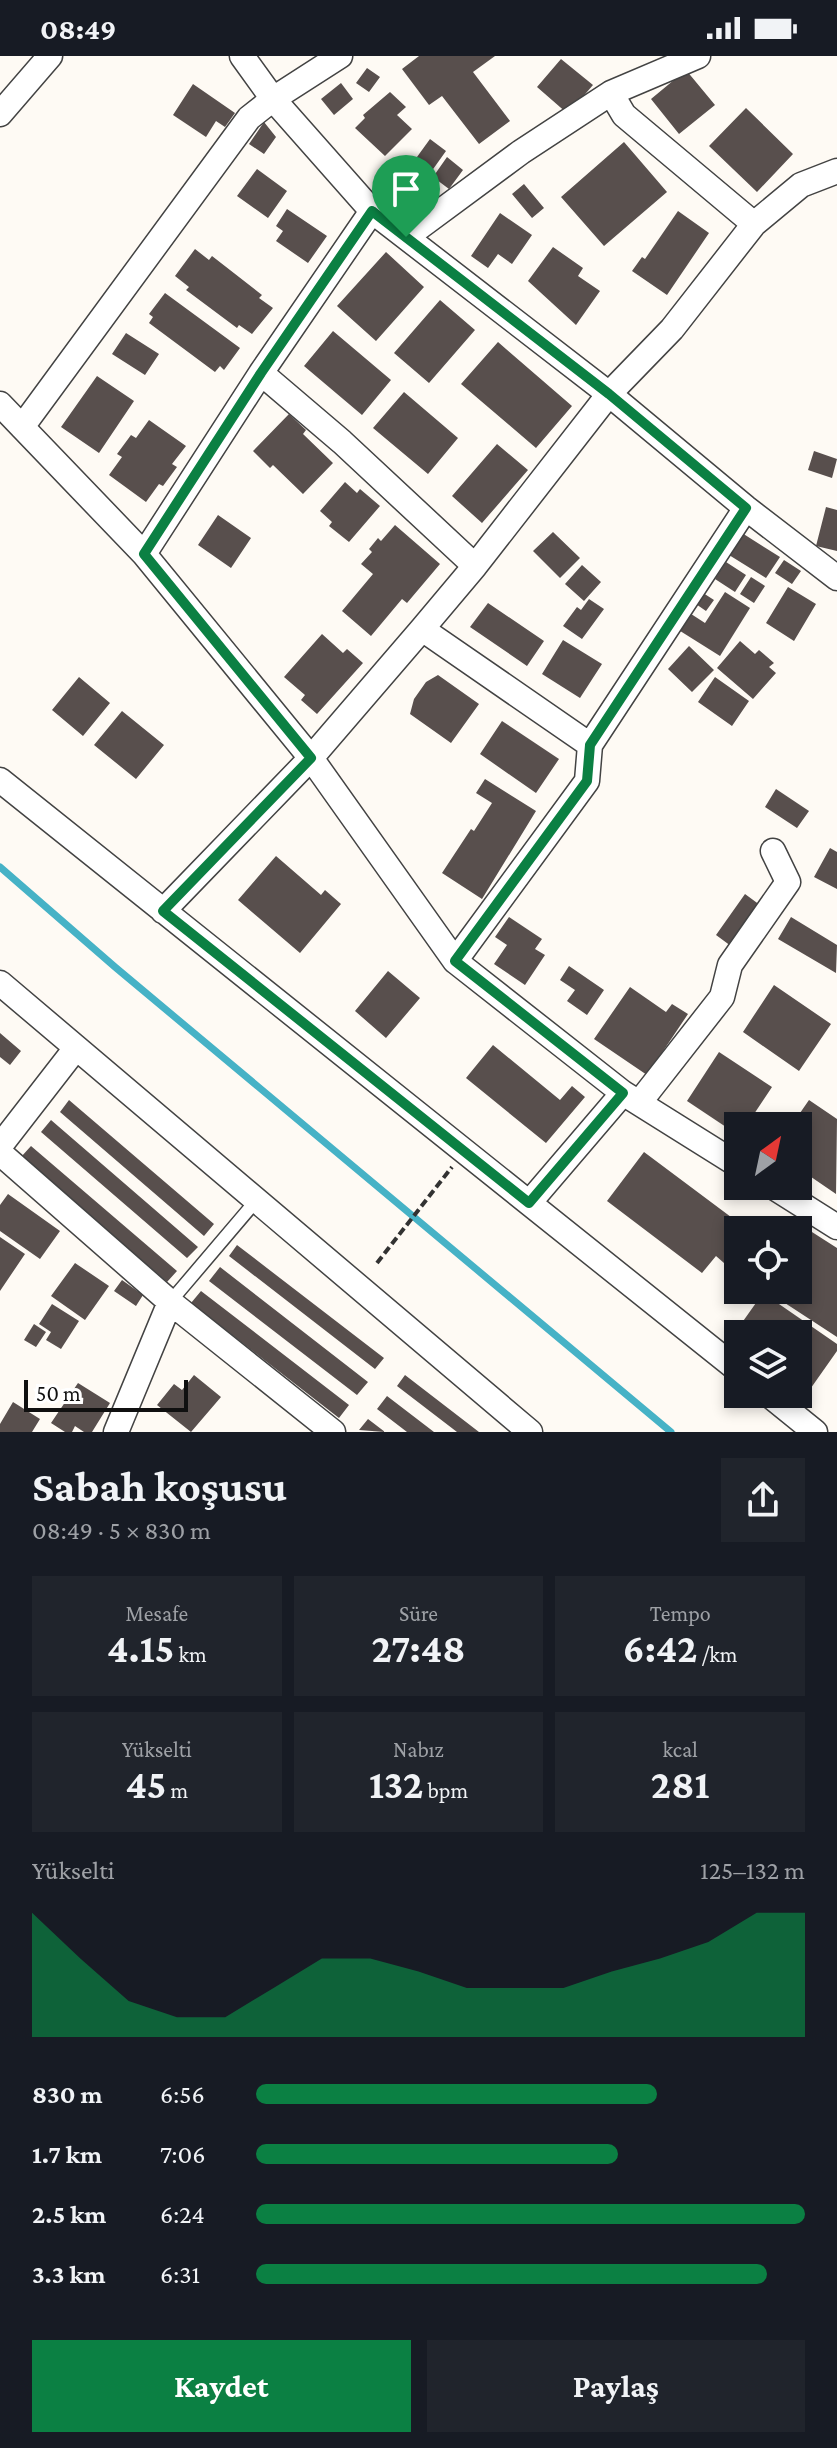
<!DOCTYPE html>
<html lang="tr">
<head>
<meta charset="utf-8">
<style>
  :root { --surface:#171b24; --page:#20242c; --text:#f1f3f6; --muted:#9ea1a6; --accent:#0b8043 }
  body { margin:0; font-family:"Crimson Pro",serif; background:var(--page); color:var(--text); height:100vh; display:flex; flex-direction:column; font-size:30px; white-space:nowrap }
  * { box-sizing:border-box; margin:0 }
  p { font-size:26px; color:var(--muted) }
  .icon { flex:none; width:44px; height:44px; fill:none; stroke:currentColor; stroke-width:2; stroke-linecap:round; stroke-linejoin:round }
  .map { position:relative; height:1376px; overflow:hidden }
  .panel { display:flex; flex-direction:column; background:var(--surface); flex:1 }
  .panel>* { flex:none }
  .needle { width:52px; rotate:33deg }
  .fabs { position:absolute; left:724px; top:1056px; display:grid; gap:16px }
  .fabs a { display:grid; place-items:center; width:88px; height:88px; border-radius:0px; background:var(--surface); box-shadow:0 4px 12px #0003; font-size:40px }
  .scale { position:absolute; left:24px; bottom:20px; width:164px; box-sizing:border-box; padding-left:8px; border:4px solid #101010; border-top:0; font-size:22px; line-height:28px; white-space:nowrap; color:#101010; -webkit-text-stroke:6px #fff; paint-order:stroke }
  .pin { position:absolute; display:grid; place-items:center; width:68px; height:68px; color:#fff; margin:-82px -34px; border-radius:50% 50% 50% 0; rotate:-45deg; box-shadow:0 0 8px #0007 }
  .pin .icon { rotate:45deg }
  .round { display:grid; place-items:center; flex:none; width:84px; height:84px; border-radius:0px; background:var(--page) }
  .head { display:flex; align-items:center; justify-content:space-between; height:136px; padding:0 32px }
  h1 { font-size:44px; font-weight:700; line-height:60px }
  .figures { display:grid; grid-template-columns:repeat(3,1fr); gap:12px; height:136px; padding:8px 32px }
  .figures div { display:grid; align-content:center; border-radius:0px; background:var(--page); text-align:center }
  .figures b { font-size:40px; font-weight:700 }
  .figures small { font-size:22px; font-weight:400 }
  .figures p { font-size:22px }
  .chart { height:224px; padding:16px 32px }
  .chart p { display:flex; justify-content:space-between }
  .chart svg { width:100%; height:144px; margin-top:8px; fill:var(--accent); opacity:.7 }
  .button { display:flex; gap:16px; margin-top:auto; padding:16px 32px }
  .button a { flex:1; height:92px; border-radius:0px; background:var(--accent); color:#fff; font-size:32px; font-weight:700; line-height:92px; text-align:center }
  .button a+a { background:var(--page); color:var(--text) }
  ul { padding:0 32px; list-style:none; font-size:26px }
  li { display:grid; grid-template-columns:128px 96px 1fr; align-items:center; height:60px }
  li i { height:20px; border-radius:10px; background:var(--accent) }
  .status { display:flex; justify-content:space-between; align-items:center; height:56px; padding:0 40px; background:var(--surface); direction:ltr }
  .status svg { height:22px; fill:currentColor }
  .map>svg:first-child { display:block }
</style>
</head>
<body>
<div class="status"><b>08:49</b><svg viewBox="0 0 49 12"><path d="M0 12V9h3v3zM5 12V6h3v6zM10 12V3h3v9zM15 12V0h3v12zM26 1h20v11H26zM47 4h2v5h-2z"/></svg></div>
<div class="map">
<svg width="837" height="1376" viewBox="0 0 837 1376">
  <rect width="100%" height="100%" fill="#fefaf4"/>
  <g fill="none" stroke-linecap="round" stroke-linejoin="round">
    <path stroke="#46b2c6" stroke-width="7" d="M 0,811 L 115,911 L 671,1376"/>
  </g>
  <path fill="#584f4d" d="M 419,0 L 495,0 L 473,16 L 510,65 L 479,88 L 442,40 L 429,49 L 402,13 Z
    M 561,3 L 593,29 L 568,58 L 537,31 Z
    M 367,12 L 380,21 L 369,36 L 356,27 Z
    M 686,14 L 715,49 L 679,78 L 651,43 Z
    M 341,27 L 353,43 L 334,59 L 321,43 Z
    M 193,28 L 235,57 L 225,71 L 216,65 L 206,81 L 173,59 Z
    M 390,36 L 406,51 L 397,59 L 412,73 L 385,100 L 355,72 L 365,62 L 363,59 Z
    M 746,52 L 793,98 L 757,136 L 709,90 Z
    M 264,66 L 276,81 L 264,98 L 249,88 Z
    M 430,83 L 446,95 L 426,123 L 409,112 Z
    M 624,86 L 667,136 L 604,190 L 561,141 Z
    M 447,101 L 463,114 L 449,133 L 433,121 Z
    M 257,113 L 287,135 L 268,162 L 237,140 Z
    M 407,117 L 422,128 L 418,135 L 402,124 Z
    M 524,128 L 544,152 L 532,162 L 512,138 Z
    M 287,153 L 327,180 L 308,207 L 276,185 L 283,175 L 276,170 Z
    M 678,155 L 709,177 L 667,239 L 632,215 L 642,201 L 645,203 Z
    M 500,157 L 532,179 L 512,208 L 498,198 L 488,212 L 471,200 Z
    M 553,191 L 583,212 L 578,220 L 600,235 L 576,269 L 528,225 Z
    M 195,193 L 209,204 L 212,200 L 262,239 L 259,242 L 273,252 L 252,278 L 239,269 L 237,272 L 186,234 L 189,231 L 175,220 Z
    M 386,196 L 424,231 L 376,285 L 337,250 Z
    M 165,237 L 240,292 L 224,314 L 220,310 L 215,316 L 149,267 L 153,261 L 149,258 Z
    M 440,244 L 475,274 L 429,327 L 394,297 Z
    M 333,275 L 391,324 L 362,359 L 304,310 Z
    M 126,277 L 159,298 L 145,319 L 112,298 Z
    M 498,286 L 572,350 L 536,392 L 461,328 Z
    M 97,320 L 134,345 L 99,397 L 61,371 Z
    M 404,336 L 458,382 L 428,418 L 373,372 Z
    M 289,358 L 306,374 L 303,378 L 333,407 L 303,438 L 273,409 L 270,412 L 253,395 Z
    M 149,364 L 186,390 L 172,408 L 177,411 L 163,430 L 159,428 L 146,446 L 109,419 L 122,401 L 117,398 L 131,379 L 136,382 Z
    M 497,388 L 528,414 L 482,467 L 452,440 Z
    M 814,395 L 837,403 L 832,422 L 808,414 Z
    M 345,426 L 357,437 L 360,433 L 380,450 L 349,486 L 329,470 L 332,466 L 320,455 Z
    M 826,451 L 837,454 L 837,495 L 816,490 Z
    M 218,459 L 251,482 L 231,512 L 198,489 Z
    M 395,469 L 440,508 L 407,547 L 402,543 L 371,580 L 342,555 L 373,518 L 361,508 L 372,496 L 369,493 L 378,482 L 381,485 Z
    M 553,476 L 580,502 L 560,522 L 533,495 Z
    M 742,477 L 780,501 L 766,522 L 729,499 Z
    M 784,504 L 801,515 L 792,528 L 775,517 Z
    M 726,506 L 746,519 L 735,536 L 715,523 Z
    M 582,509 L 601,526 L 584,545 L 565,528 Z
    M 751,521 L 765,530 L 754,547 L 740,538 Z
    M 788,531 L 816,548 L 794,585 L 766,567 Z
    M 700,535 L 714,544 L 706,555 L 693,546 Z
    M 725,536 L 750,552 L 720,600 L 677,573 L 688,556 L 705,567 Z
    M 589,543 L 604,553 L 582,583 L 563,570 L 577,551 L 581,554 Z
    M 488,547 L 544,585 L 527,610 L 470,571 Z
    M 322,578 L 343,597 L 347,593 L 363,607 L 317,658 L 301,644 L 305,639 L 284,621 Z
    M 563,584 L 602,608 L 580,642 L 542,618 Z
    M 740,585 L 755,598 L 759,594 L 774,607 L 769,611 L 776,617 L 753,643 L 717,612 Z
    M 689,590 L 714,614 L 692,636 L 668,613 Z
    M 438,619 L 479,648 L 451,687 L 410,658 L 414,643 L 426,626 Z
    M 79,621 L 110,647 L 83,680 L 52,654 Z
    M 715,621 L 749,645 L 732,670 L 698,646 Z
    M 122,655 L 164,689 L 136,723 L 94,689 Z
    M 502,665 L 559,703 L 536,737 L 480,698 Z
    M 485,723 L 536,755 L 482,843 L 442,817 L 471,773 L 474,775 L 492,747 L 476,737 Z
    M 776,733 L 809,755 L 797,772 L 765,751 Z
    M 830,792 L 837,796 L 837,833 L 814,821 Z
    M 276,800 L 321,839 L 325,834 L 341,848 L 300,897 L 238,844 Z
    M 745,838 L 764,852 L 735,893 L 716,879 Z
    M 509,861 L 542,883 L 535,893 L 545,899 L 525,929 L 494,908 L 507,889 L 495,881 Z
    M 791,861 L 837,889 L 836,917 L 778,883 Z
    M 569,910 L 604,934 L 587,959 L 567,945 L 575,934 L 560,924 Z
    M 388,915 L 420,942 L 386,982 L 355,955 Z
    M 774,929 L 831,968 L 799,1015 L 743,976 Z
    M 630,931 L 666,956 L 672,948 L 688,958 L 647,1019 L 594,983 Z
    M 0,977 L 21,995 L 10,1009 L 0,1001 Z
    M 493,989 L 560,1044 L 572,1030 L 585,1041 L 546,1087 L 466,1022 Z
    M 719,996 L 772,1031 L 746,1070 L 738,1070 L 738,1079 L 687,1045 Z
    M 69,1044 L 214,1168 L 204,1180 L 60,1056 Z
    M 809,1044 L 837,1063 L 836,1138 L 798,1112 L 798,1070 L 791,1070 Z
    M 51,1064 L 198,1191 L 187,1202 L 41,1076 Z
    M 31,1090 L 177,1215 L 167,1226 L 21,1101 Z
    M 644,1096 L 739,1167 L 733,1175 L 738,1179 L 738,1188 L 724,1207 L 716,1200 L 702,1217 L 607,1145 Z
    M 8,1138 L 60,1175 L 40,1203 L 0,1175 L 0,1149 Z
    M 801,1169 L 837,1192 L 837,1281 L 765,1234 L 798,1234 L 798,1173 Z
    M 0,1181 L 25,1198 L 0,1235 Z
    M 237,1189 L 384,1302 L 375,1313 L 229,1200 Z
    M 75,1207 L 109,1230 L 85,1264 L 51,1240 Z
    M 220,1211 L 368,1326 L 357,1339 L 209,1225 Z
    M 122,1224 L 143,1239 L 136,1250 L 114,1235 Z
    M 201,1235 L 349,1349 L 339,1362 L 191,1247 Z
    M 763,1237 L 837,1288 L 837,1295 L 806,1339 L 798,1333 L 798,1278 L 738,1278 L 738,1291 L 729,1285 Z
    M 52,1248 L 79,1265 L 61,1293 L 46,1284 L 51,1276 L 39,1268 Z
    M 34,1268 L 46,1276 L 36,1291 L 24,1284 Z
    M 194,1319 L 221,1341 L 191,1376 L 157,1349 L 174,1328 L 182,1334 Z
    M 405,1319 L 479,1376 L 457,1376 L 397,1330 Z
    M 78,1327 L 110,1347 L 92,1376 L 84,1376 L 75,1370 L 72,1376 L 65,1376 L 51,1367 Z
    M 387,1340 L 434,1376 L 407,1376 L 377,1353 Z
    M 13,1346 L 40,1363 L 32,1376 L 0,1376 L 0,1368 Z
    M 368,1363 L 385,1376 L 359,1374 Z"/>
  <g fill="none" stroke-linecap="round" stroke-linejoin="round">
    <defs>
      <path id="lane" d="M 170,1246 L 255,1146"/>
      <path id="street" d="M 242,0 L 273,43 L 372,155 L 609,338 L 746,452 L 837,522
        M 611,37 L 624,59 L 754,168
        M 0,58 L 50,0
        M 406,181 L 521,96 L 611,37 L 698,0
        M 261,317 L 342,386 L 475,510
        M 0,348 L 144,498 L 311,702 L 455,905 L 623,1037 L 738,1109
        M 22,371 L 249,62 L 273,43 L 340,0
        M 144,498 L 261,317 L 372,155
        M 422,573 L 590,689
        M 0,724 L 738,1314
        M 163,855 L 311,702 L 422,573 L 475,510 L 609,338 L 672,273 L 754,168 L 801,129 L 837,115
        M 455,905 L 587,725 L 590,689 L 746,452
        M 0,927 L 530,1376
        M 639,1047 L 722,941 L 730,909 L 788,826 L 773,795
        M 0,1090 L 76,992
        M 0,1097 L 170,1246 L 333,1376
        M 772,1130 L 837,1171
        M 529,1147 L 623,1037
        M 768,1338 L 815,1376
        M 116,1376 L 170,1246"/>
    </defs>
    <use href="#lane" stroke="#434343" stroke-width="15"/>
    <use href="#street" stroke="#434343" stroke-width="27"/>
    <path stroke="#323232" stroke-width="4" stroke-dasharray="8 4" stroke-linecap="butt" d="M 377,1207 L 452,1111"/>
    <use href="#lane" stroke="#fff" stroke-width="12"/>
    <use href="#street" stroke="#fff" stroke-width="24"/>
  </g>
  <g fill="none" stroke-linecap="round" stroke-linejoin="round">
    <defs>
      <path id="route" d="M 372,155 L 609,338 L 746,452 L 590,689 L 587,725 L 455,905 L 623,1037 L 529,1147 L 163,855 L 311,702 L 144,498 L 261,317 Z"/>
    </defs>
    <use href="#route" stroke="#fff" stroke-width="16"/>
    <use href="#route" stroke="#0b8043" stroke-width="10"/>
  </g>
</svg>
<div class="fabs">
<a><svg class="needle" viewBox="-14 -14 28 28"><path d="M0-13l5 13h-10z" fill="#e53935"/><path d="M0 13l5-13h-10z" fill="#9ea1a6"/></svg></a>
<a><svg class="icon" aria-label="locate" viewBox="0 0 24 24"><circle cx="12" cy="12" r="6"/><path d="M12 2v4M12 18v4M2 12h4M18 12h4"/></svg></a>
<a><svg class="icon" aria-label="layers" viewBox="0 0 24 24"><path d="M12 4l9 5-9 5-9-5zM3 14l9 5 9-5"/></svg></a>
</div>
<div class="scale">50 m</div>
<div class="pin" style="left:406px;top:181px;background:#1e9e55"><svg class="icon" aria-label="arrive" viewBox="0 0 24 24"><path d="M6 21V4h12l-3 4 3 4H6"/></svg></div>
</div>
<section class="panel">
<div class="head"><div><h1>Sabah koşusu</h1><p>08:49 · 5 × 830 m</p></div><a class="round"><svg class="icon" aria-label="share" viewBox="0 0 24 24"><path d="M12 15V3M7 8l5-5 5 5M5 13v7h14v-7"/></svg></a></div>
<div class="figures">
<div><p>Mesafe</p><b>4.15<small> km</small></b></div>
<div><p>Süre</p><b>27:48</b></div>
<div><p>Tempo</p><b>6:42<small> /km</small></b></div>
</div>
<div class="figures">
<div><p>Yükselti</p><b>45<small> m</small></b></div>
<div><p>Nabız</p><b>132<small> bpm</small></b></div>
<div><p>kcal</p><b>281</b></div>
</div>
<div class="chart"><p><span>Yükselti</span>125–132 m</p>
<svg viewBox="0 0 160 44" preserveAspectRatio="none"><path d="M0 44V6L10 20L20 33L30 38L40 38L50 29L60 20L70 20L80 24L90 29L100 29L110 29L120 24L130 20L140 15L150 6L160 6V44z"/></svg>
</div>
<ul>
<li><b>830 m</b>6:56<i style="width:73%"></i></li>
<li><b>1.7 km</b>7:06<i style="width:66%"></i></li>
<li><b>2.5 km</b>6:24<i style="width:100%"></i></li>
<li><b>3.3 km</b>6:31<i style="width:93%"></i></li>
</ul>
<div class="button"><a>Kaydet</a><a>Paylaş</a></div>
</section>
</body>
</html>
